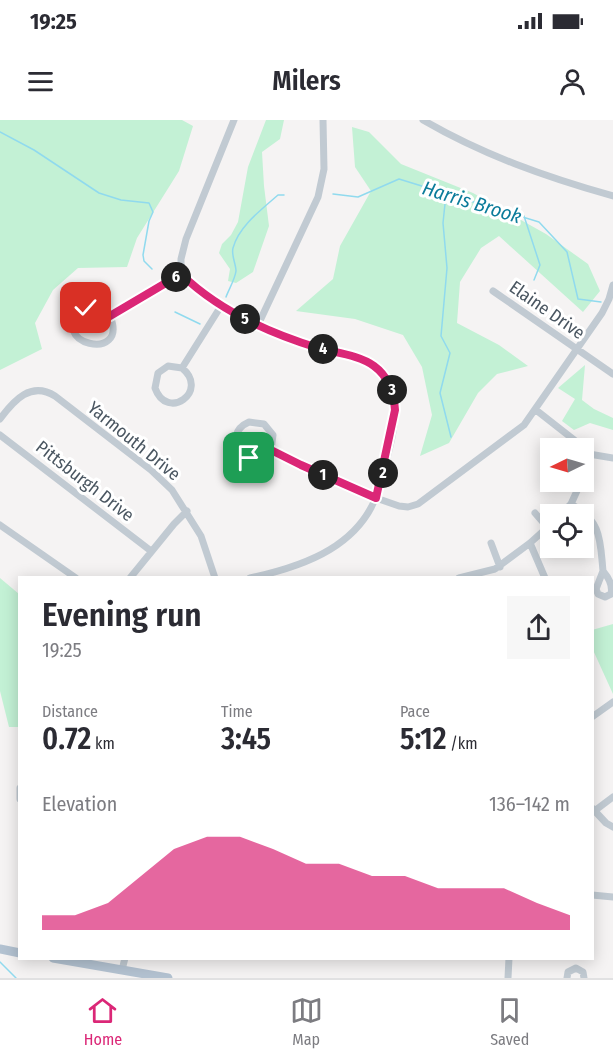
<!DOCTYPE html>
<html lang="en">
<head>
<meta charset="utf-8">
<style>
  :root { --surface:#fff; --page:#f7f7f7; --text:#2b2b33; --muted:#7c7c81; --line:#e1e1e2; --accent:#db2777 }
  body { margin:0; font-family:"Fira Sans Condensed",sans-serif; background:var(--page); color:var(--text); height:100vh; display:flex; flex-direction:column; font-size:22px; white-space:nowrap }
  * { box-sizing:border-box; margin:0 }
  p { font-size:20px; color:var(--muted) }
  .icon { flex:none; width:33px; height:33px; fill:none; stroke:currentColor; stroke-width:2; stroke-linecap:round; stroke-linejoin:round }
  .map { position:relative; flex:1; overflow:hidden }
  .drawer { position:absolute; left:18px; top:456px; width:576px; height:384px; display:flex; flex-direction:column; background:var(--surface); border-radius:0px; box-shadow:0 3px 15px #0003 }
  .drawer>* { flex:none }
  .needle { width:39px; rotate:265deg }
  .fabs { position:absolute; left:540px; top:318px; display:grid; gap:12px }
  .fabs a { display:grid; place-items:center; width:54px; height:54px; border-radius:0px; background:var(--surface); box-shadow:0 3px 15px #0003; font-size:30px }
  .pin { position:absolute; display:grid; place-items:center; width:51px; height:51px; color:#fff; margin:-26px; border-radius:12px; box-shadow:0 3px 9px #0006 }
  .km { position:absolute; width:30px; height:30px; margin:-15px; border-radius:50%; background:#222; color:#fff; font-size:16px; line-height:30px; text-align:center }
  .round { display:grid; place-items:center; flex:none; width:63px; height:63px; border-radius:0px; background:var(--page) }
  .headline { display:flex; align-items:center; justify-content:space-between; height:102px; padding:0 24px }
  h1 { font-size:33px; font-weight:600; line-height:45px }
  .stats { display:grid; grid-template-columns:repeat(3,1fr); gap:9px; height:102px; padding:6px 24px }
  .stats div { display:grid; align-content:center }
  .stats b { font-size:30px; font-weight:600 }
  .stats small { font-size:16px; font-weight:400 }
  .stats p { font-size:16px }
  .chart { height:168px; padding:12px 24px }
  .chart p { display:flex; justify-content:space-between }
  .chart svg { width:100%; height:108px; margin-top:6px; fill:var(--accent); opacity:.7 }
  .status { display:flex; justify-content:space-between; align-items:center; height:42px; padding:0 30px; background:var(--surface); direction:ltr }
  .status svg { height:16px; fill:currentColor }
  header { display:flex; justify-content:space-between; align-items:center; height:78px; padding:0 24px; background:var(--surface); font-size:27px; font-weight:600 }
  .menu { display:flex; justify-content:space-around; align-items:center; height:84px; border-top:2px solid var(--line); background:var(--surface); font-size:16px; color:var(--muted) }
  .menu a { display:grid; justify-items:center; gap:3px }
  .menu .current { color:var(--accent) }
  .map>svg:first-child { display:block }
</style>
</head>
<body>
<div class="status"><b>19:25</b><svg viewBox="0 0 49 12"><path d="M0 12V9h3v3zM5 12V6h3v6zM10 12V3h3v9zM15 12V0h3v12zM26 1h20v11H26zM47 4h2v5h-2z"/></svg></div>
<header><svg class="icon" aria-label="menu" viewBox="0 0 24 24"><path d="M4 6h16M4 12h16M4 18h16"/></svg>Milers<svg class="icon" aria-label="person" viewBox="0 0 24 24"><circle cx="12" cy="8" r="4"/><path d="M4 21q1-7 8-7t8 7"/></svg></header>
<div class="map">
<svg width="613" height="858" viewBox="0 0 613 858">
  <rect width="100%" height="100%" fill="#f5f3f3"/>
  <path fill="#c3f1d5" d="M 0,0 L 182,0 L 193,6 L 179,51 L 137,118 L 127,147 L 78,148 L 53,170 L 35,203 L 42,229 L 0,250 Z
    M 266,0 L 284,0 L 280,19 L 262,32 L 264,66 L 269,106 L 253,152 L 236,163 L 228,161 L 230,149 L 219,133 L 222,124 L 231,115 L 238,102 L 248,47 Z
    M 352,7 L 369,12 L 401,44 L 473,73 L 546,114 L 588,144 L 600,171 L 583,192 L 499,116 L 481,128 L 460,162 L 457,203 L 499,225 L 528,246 L 497,254 L 478,273 L 449,323 L 420,336 L 432,295 L 422,247 L 403,215 L 355,199 L 296,191 L 333,159 L 340,126 L 371,71 L 355,47 Z
    M 585,245 L 582,280 L 594,289 L 613,298 L 613,310 L 590,303 L 574,310 L 562,301 L 575,279 L 558,268 Z
    M 0,458 L 19,474 L 19,607 L 9,607 L 0,571 Z
    M 613,504 L 613,574 L 593,530 L 592,510 Z"/>
  <g fill="none" stroke-linecap="round" stroke-linejoin="round">
    <path stroke="#90daee" stroke-width="1.5" d="M 0,12 L 34,30 L 99,73 L 121,80 L 149,83 L 153,92 L 149,101 L 143,135 L 144,141 L 152,149
      M 333,74 L 358,77 L 399,59 L 539,102 L 567,132 L 578,179 L 601,182
      M 446,74 L 443,103 L 447,148 L 441,216 L 450,233 L 440,273 L 451,317
      M 524,96 L 540,145 L 534,160
      M 226,177 C 229,169 235,159 236,151 C 236,144 231,135 233,128 C 239,106 262,89 278,75 L 284,75
      M 175,192 L 200,204
      M 0,842 L 16,858"/>
    <path stroke="#c1cad2" stroke-width="7" d="M 423,0 C 483,35 546,57 613,76
      M 181,154 C 218,190 268,213 317,228 C 335,233 358,235 373,245 C 384,252 390,263 394,275 C 400,298 386,341 380,365 C 364,425 306,446 250,458
      M 181,154 L 181,139 L 186,119 L 234,0
      M 493,171 L 613,254
      M 110,196 C 130,244 44,223 83,189 L 98,187 L 110,196 L 181,154
      M 258,205 L 318,77 L 324,49 L 323,0
      M 182,248 C 210,271 167,302 155,268 L 158,253 L 168,246 L 182,248 L 221,186
      M 536,290 L 587,330 L 588,340 L 584,355
      M 0,299 C 14,280 31,261 55,276 L 151,350 L 172,370 L 201,416 L 215,458
      M 0,315 L 151,431
      M 271,330 L 273,315 L 264,304 L 249,302 C 217,316 250,358 271,330 L 301,345 L 376,378 L 399,386 L 408,387 L 418,384 L 524,305 L 602,193 L 609,179 L 613,165
      M 589,334 L 613,338
      M 571,384 C 602,401 600,420 603,451
      M 535,393 L 548,408
      M 561,394 L 571,384 L 581,362
      M 0,405 L 76,458
      M 491,423 L 500,447
      M 530,423 L 545,458
      M 603,451 C 609,458 613,465 611,474 L 605,477 L 598,474 L 596,469 Z
      M 130,458 L 174,404 L 187,391
      M 459,458 L 495,449 L 530,423 L 550,405
      M 592,597 L 613,582
      M 20,668 L 20,679
      M 592,688 L 606,703 L 613,707
      M 593,692 L 613,677
      M 592,775 L 613,777
      M 122,850 L 125,838
      M 508,858 L 509,838
      M 567,858 L 568,852 L 576,848 L 583,852 L 584,858"/>
    <path stroke="#b3c2d1" stroke-width="9" d="M 0,829 L 20,833
      M 53,838 L 168,858"/>
  </g>
  <g fill="none" stroke-linecap="round" stroke-linejoin="round">
    <defs>
      <path id="route" d="M 86,188 L 98,187 L 110,196 L 181,154 C 218,190 269,213 318,228 C 336,233 359,235 374,246 C 389,257 394,273 395,290 L 376,378 L 301,345 L 271,330 L 261,338 L 249,338"/>
    </defs>
    <use href="#route" stroke="#fff" stroke-width="12"/>
    <use href="#route" stroke="#db2777" stroke-width="8"/>
  </g>
  <g text-anchor="middle" dominant-baseline="central" stroke-width="6" stroke-linejoin="round" paint-order="stroke">
    <g font-size="18" fill="#4a5661" stroke="#fff">
      <text transform="translate(547 190) rotate(35)">Elaine Drive</text>
      <text transform="translate(134 321) rotate(39)">Yarmouth Drive</text>
      <text transform="translate(85 361) rotate(38)">Pittsburgh Drive</text>
    </g>
    <g font-size="20" font-style="italic" fill="#0c7c9b" stroke="#fff">
      <text transform="translate(472 82) rotate(17)">Harris Brook</text>
    </g>
  </g>
</svg>
<div class="fabs">
<a><svg class="needle" viewBox="-14 -14 28 28"><path d="M0-13l5 13h-10z" fill="#e53935"/><path d="M0 13l5-13h-10z" fill="#7c7c81"/></svg></a>
<a><svg class="icon" aria-label="locate" viewBox="0 0 24 24"><circle cx="12" cy="12" r="6"/><path d="M12 2v4M12 18v4M2 12h4M18 12h4"/></svg></a>
</div>
<div class="pin" style="left:249px;top:338px;background:#1e9e55"><svg class="icon" aria-label="arrive" viewBox="0 0 24 24"><path d="M6 21V4h12l-3 4 3 4H6"/></svg></div>
<div class="pin" style="left:86px;top:188px;background:#d93025"><svg class="icon" aria-label="check" viewBox="0 0 24 24"><path d="M5 12l5 5 9-10"/></svg></div>
<b class="km" style="left:323px;top:355px">1</b>
<b class="km" style="left:383px;top:353px">2</b>
<b class="km" style="left:392px;top:270px">3</b>
<b class="km" style="left:323px;top:229px">4</b>
<b class="km" style="left:245px;top:199px">5</b>
<b class="km" style="left:176px;top:157px">6</b>
<section class="drawer">
<div class="headline"><div><h1>Evening run</h1><p>19:25</p></div><a class="round"><svg class="icon" aria-label="share" viewBox="0 0 24 24"><path d="M12 15V3M7 8l5-5 5 5M5 13v7h14v-7"/></svg></a></div>
<div class="stats">
<div><p>Distance</p><b>0.72<small> km</small></b></div>
<div><p>Time</p><b>3:45</b></div>
<div><p>Pace</p><b>5:12<small> /km</small></b></div>
</div>
<div class="chart"><p><span>Elevation</span>136–142 m</p>
<svg viewBox="0 0 160 44" preserveAspectRatio="none"><path d="M0 44V38L10 38L20 33L30 22L40 11L50 6L60 6L70 11L80 17L90 17L100 22L110 22L120 27L130 27L140 27L150 33L160 38V44z"/></svg>
</div>
</section>
</div>
<nav class="menu">
<a class="current"><svg class="icon" aria-label="home" viewBox="0 0 24 24"><path d="M3 11l9-7 9 7M6 9v11h12V9"/></svg>Home</a>
<a><svg class="icon" aria-label="map" viewBox="0 0 24 24"><path d="M3 6l6-2 6 2 6-2v14l-6 2-6-2-6 2zM9 4v14M15 6v14"/></svg>Map</a>
<a><svg class="icon" aria-label="saved" viewBox="0 0 24 24"><path d="M7 4h10v16l-5-4-5 4z"/></svg>Saved</a>
</nav>
</body>
</html>
